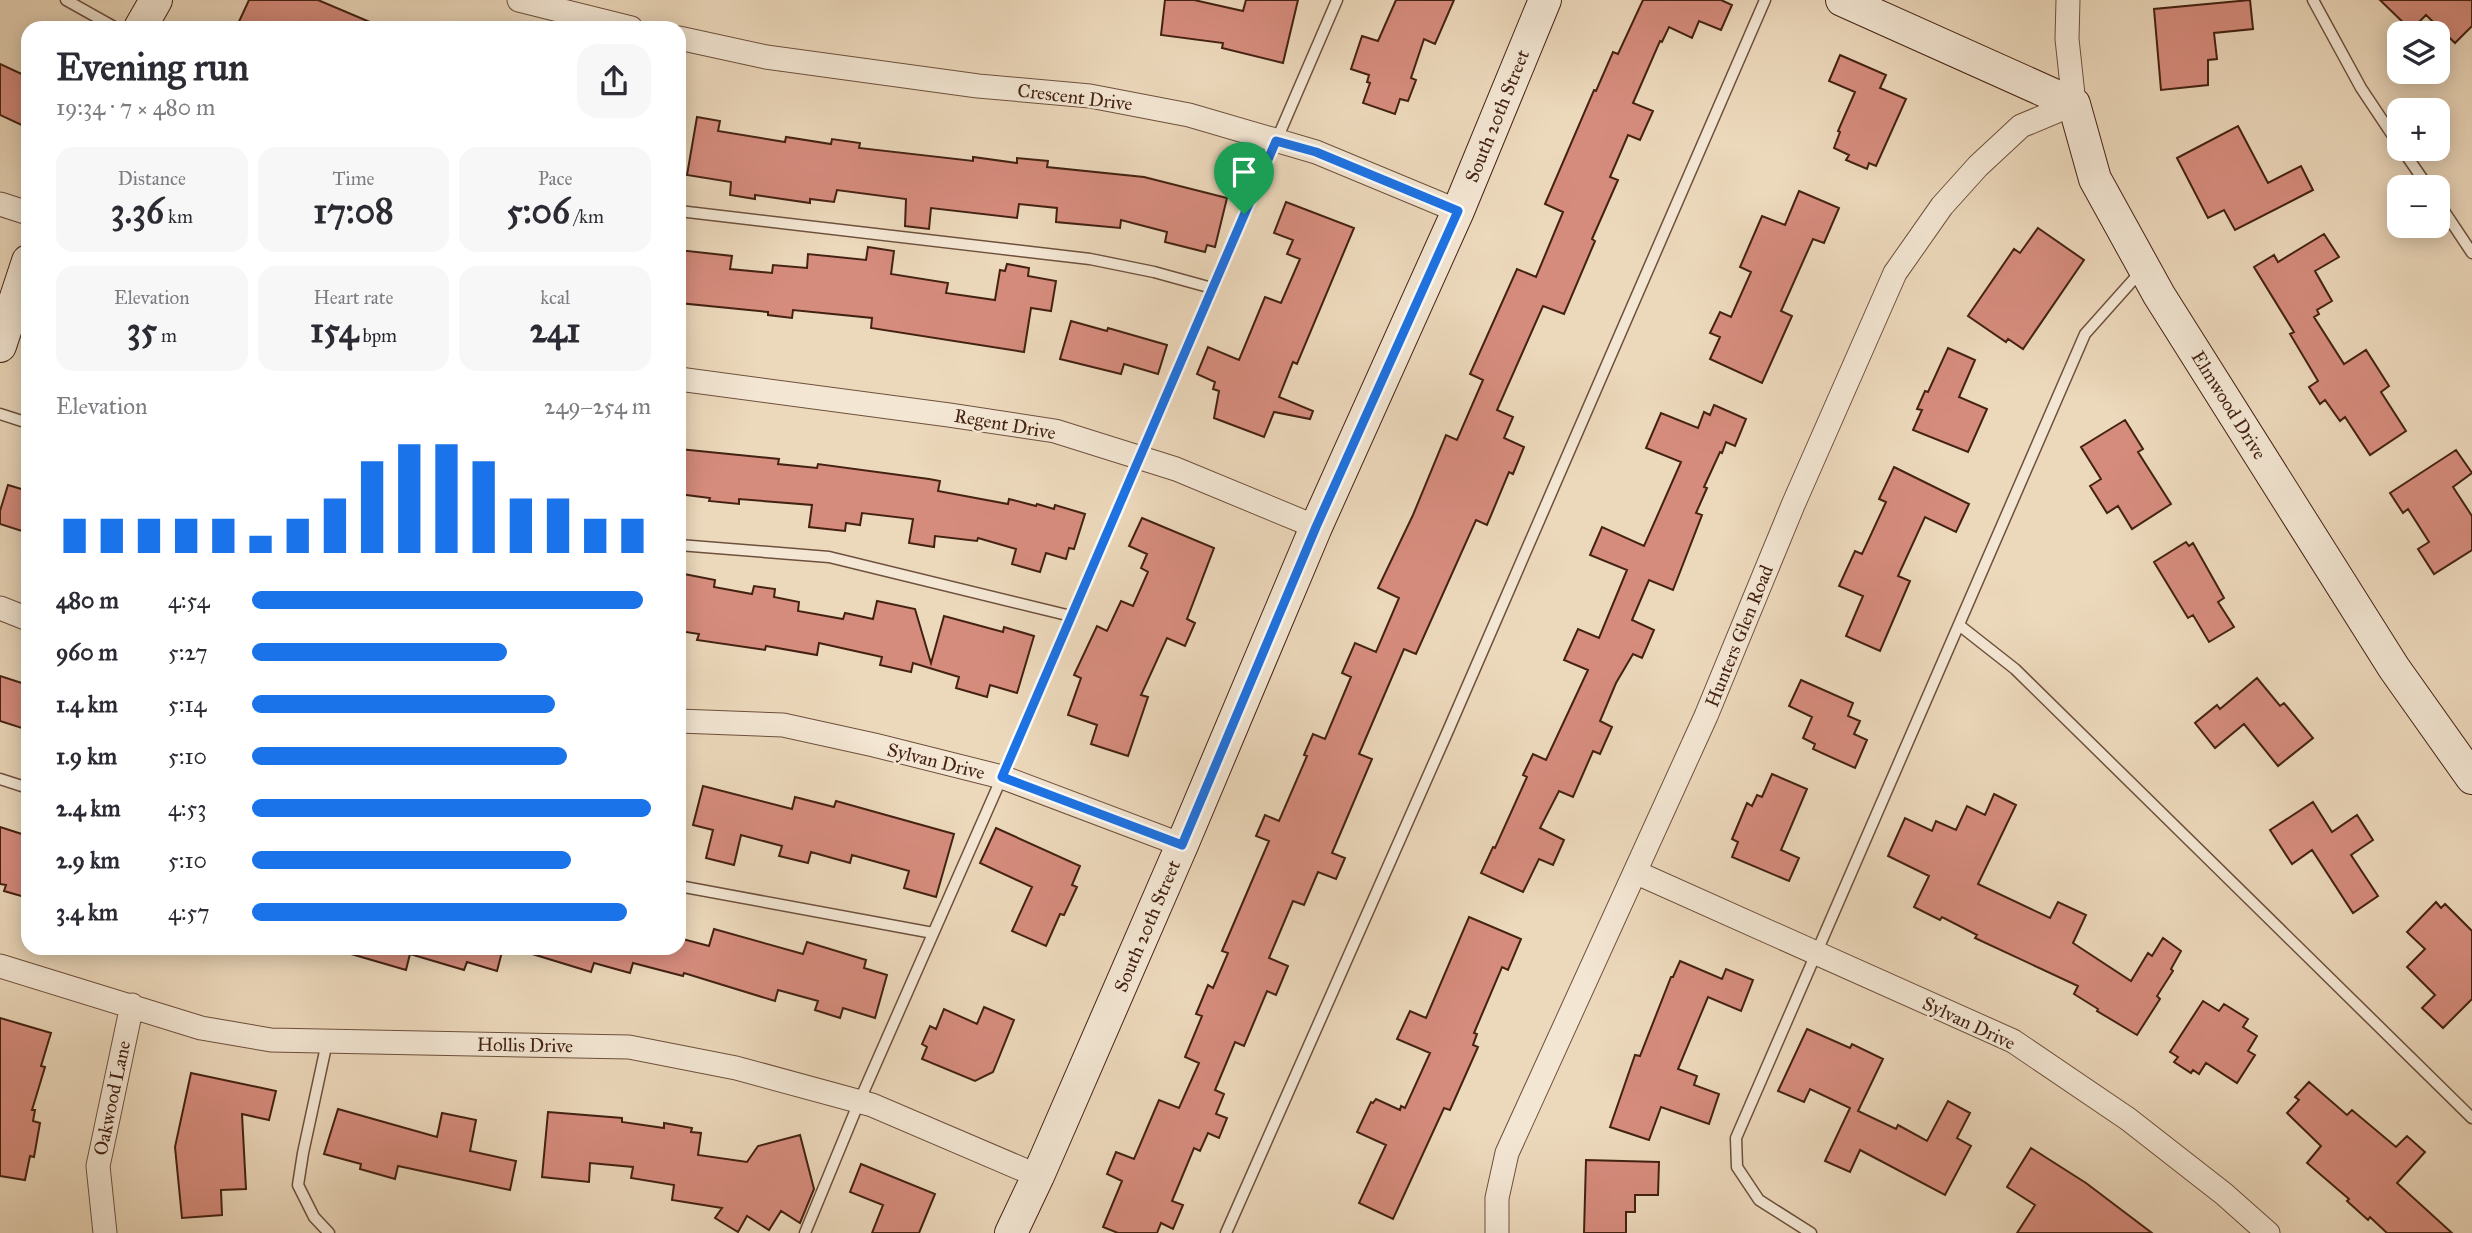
<!DOCTYPE html>
<html lang="en">
<head>
<meta charset="utf-8">
<style>
  :root { --surface:#fff; --page:#f7f7f7; --text:#2b2b33; --muted:#7c7c81; --accent:#1a73e8 }
  body { margin:0; font-family:"IM FELL Great Primer",serif; background:var(--page); color:var(--text); height:100vh; display:flex; flex-direction:column; font-size:26px; white-space:nowrap }
  * { box-sizing:border-box; margin:0 }
  p { font-size:23px; color:var(--muted) }
  .icon { flex:none; width:38px; height:38px; fill:none; stroke:currentColor; stroke-width:2; stroke-linecap:round; stroke-linejoin:round }
  .map { position:relative; flex:1; overflow:hidden }
  .panel { position:absolute; left:21px; top:21px; width:665px; height:934px; display:flex; flex-direction:column; background:var(--surface); border-radius:21px; box-shadow:0 4px 18px #0003 }
  .panel>* { flex:none }
  .tools { position:absolute; left:2387px; top:21px; display:grid; gap:14px }
  .tools a { display:grid; place-items:center; width:63px; height:63px; border-radius:14px; background:var(--surface); box-shadow:0 4px 18px #0003; font-size:35px }
  .pin { position:absolute; display:grid; place-items:center; width:60px; height:60px; color:#fff; margin:-72px -30px; border-radius:50% 50% 50% 0; rotate:-45deg; box-shadow:0 0 7px #0007 }
  .pin .icon { rotate:45deg }
  .round { display:grid; place-items:center; flex:none; width:74px; height:74px; border-radius:21px; background:var(--page) }
  .summary { display:flex; align-items:center; justify-content:space-between; height:119px; padding:0 35px }
  h1 { font-size:38px; font-weight:700; line-height:52px }
  .figures { display:grid; grid-template-columns:repeat(3,1fr); gap:10px; height:119px; padding:7px 35px }
  .figures div { display:grid; align-content:center; border-radius:18px; background:var(--page); text-align:center }
  .figures b { font-size:35px; font-weight:700 }
  .figures small { font-size:19px; font-weight:400 }
  .figures p { font-size:19px }
  .chart { height:196px; padding:14px 35px }
  .chart p { display:flex; justify-content:space-between }
  .chart svg { width:100%; height:126px; margin-top:7px; stroke:var(--accent); stroke-width:6 }
  ul { padding:0 35px; list-style:none; font-size:23px }
  li { display:grid; grid-template-columns:112px 84px 1fr; align-items:center; height:52px }
  li i { height:18px; border-radius:9px; background:var(--accent) }
  .map>svg:first-child { display:block }
</style>
</head>
<body>
<div class="map">
<svg width="2472" height="1233" viewBox="0 0 2472 1233">
  <rect width="100%" height="100%" fill="#ecd8bb"/>
  <filter id="stains"><feTurbulence type="fractalNoise" baseFrequency=".00286" numOctaves="4"/><feColorMatrix values="0 0 0 0 .2 0 0 0 0 .09 0 0 0 0 .02 0 0 0 .5 -.17"/></filter>
  <radialGradient id="worn" r=".72"><stop offset=".6" stop-color="#630" stop-opacity="0"/><stop offset="1" stop-color="#630" stop-opacity=".3"/></radialGradient>
  <path fill="#d68c7d" stroke="#442212" stroke-width="2" d="M 249,0 L 318,0 L 384,28 L 236,28 Z
    M 1165,0 L 1194,0 L 1243,11 L 1246,0 L 1298,0 L 1283,63 L 1222,48 L 1223,43 L 1161,35 Z
    M 1396,0 L 1454,0 L 1435,44 L 1424,39 L 1411,78 L 1416,80 L 1408,101 L 1400,99 L 1395,114 L 1363,103 L 1370,83 L 1367,82 L 1369,75 L 1351,69 L 1362,36 L 1378,41 Z
    M 1643,0 L 1721,0 L 1732,5 L 1721,30 L 1699,21 L 1692,38 L 1669,27 L 1662,42 L 1660,41 L 1633,103 L 1653,111 L 1640,140 L 1628,135 L 1610,177 L 1618,180 L 1592,239 L 1595,241 L 1564,314 L 1543,306 L 1497,410 L 1513,417 L 1504,438 L 1524,447 L 1513,474 L 1509,472 L 1487,525 L 1476,520 L 1416,654 L 1404,649 L 1359,754 L 1372,759 L 1332,853 L 1345,858 L 1336,879 L 1318,872 L 1304,905 L 1293,901 L 1269,958 L 1288,966 L 1276,995 L 1267,991 L 1244,1046 L 1235,1042 L 1215,1090 L 1224,1094 L 1216,1114 L 1227,1118 L 1219,1138 L 1208,1133 L 1200,1151 L 1194,1148 L 1172,1201 L 1183,1205 L 1173,1229 L 1161,1223 L 1157,1233 L 1118,1233 L 1103,1227 L 1122,1181 L 1107,1174 L 1116,1152 L 1134,1159 L 1159,1100 L 1179,1108 L 1199,1063 L 1185,1057 L 1202,1016 L 1196,1014 L 1208,985 L 1213,988 L 1228,953 L 1222,951 L 1269,841 L 1256,836 L 1265,815 L 1279,821 L 1307,756 L 1304,755 L 1313,734 L 1325,739 L 1351,677 L 1342,673 L 1355,643 L 1376,652 L 1399,598 L 1378,588 L 1413,515 L 1446,435 L 1457,440 L 1483,380 L 1470,374 L 1517,269 L 1536,277 L 1563,212 L 1545,204 L 1594,90 L 1596,91 L 1613,52 L 1618,54 Z
    M 2250,0 L 2253,29 L 2214,33 L 2217,59 L 2208,60 L 2208,85 L 2161,90 L 2154,9 Z
    M 2380,0 L 2472,0 L 2472,26 L 2455,43 L 2426,15 L 2411,30 Z
    M 1840,55 L 1886,75 L 1880,88 L 1906,99 L 1876,166 L 1869,163 L 1867,169 L 1846,160 L 1849,155 L 1834,148 L 1840,132 L 1838,131 L 1855,92 L 1829,81 Z
    M 0,64 L 28,77 L 28,128 L 0,115 Z
    M 697,117 L 720,121 L 718,131 L 785,142 L 786,137 L 831,144 L 832,139 L 860,143 L 859,148 L 973,161 L 973,157 L 1017,163 L 1017,158 L 1048,161 L 1047,167 L 1144,177 L 1227,198 L 1215,247 L 1207,245 L 1205,252 L 1165,242 L 1167,232 L 1121,220 L 1120,228 L 1056,222 L 1057,208 L 1019,204 L 1017,218 L 931,208 L 929,229 L 905,226 L 906,199 L 837,190 L 834,202 L 810,199 L 810,203 L 755,195 L 755,199 L 730,195 L 731,182 L 687,175 Z
    M 2238,126 L 2268,183 L 2301,166 L 2313,190 L 2235,230 L 2224,210 L 2208,218 L 2177,158 Z
    M 1799,191 L 1839,208 L 1824,243 L 1813,239 L 1781,311 L 1792,316 L 1762,383 L 1710,359 L 1720,337 L 1710,333 L 1720,312 L 1731,317 L 1751,272 L 1740,267 L 1762,216 L 1785,225 Z
    M 1286,202 L 1354,228 L 1297,364 L 1293,362 L 1279,397 L 1313,411 L 1310,419 L 1274,412 L 1264,437 L 1214,418 L 1219,391 L 1213,389 L 1215,382 L 1197,374 L 1208,347 L 1239,360 L 1265,297 L 1281,303 L 1300,259 L 1287,254 L 1293,240 L 1274,233 Z
    M 2038,228 L 2084,260 L 2023,349 L 2008,339 L 2006,342 L 1968,316 L 2014,249 L 2020,253 Z
    M 2324,234 L 2339,257 L 2315,271 L 2332,301 L 2317,310 L 2319,314 L 2314,317 L 2344,364 L 2366,350 L 2389,386 L 2381,392 L 2406,431 L 2370,455 L 2345,417 L 2340,421 L 2325,400 L 2320,404 L 2309,387 L 2318,381 L 2290,334 L 2294,332 L 2254,267 L 2274,255 L 2278,262 Z
    M 868,247 L 894,251 L 891,274 L 948,283 L 946,293 L 995,300 L 1000,270 L 1005,271 L 1007,264 L 1029,268 L 1028,276 L 1056,281 L 1051,311 L 1031,308 L 1024,352 L 871,328 L 872,318 L 793,310 L 792,318 L 768,315 L 768,312 L 679,303 L 679,250 L 732,256 L 730,269 L 772,273 L 773,265 L 807,268 L 808,254 L 866,260 Z
    M 1071,321 L 1107,331 L 1108,328 L 1167,345 L 1158,374 L 1124,364 L 1121,374 L 1060,359 Z
    M 1948,348 L 1975,360 L 1959,397 L 1987,409 L 1968,452 L 1913,430 L 1922,410 L 1917,409 L 1925,391 L 1928,392 Z
    M 1714,405 L 1746,419 L 1735,446 L 1726,442 L 1722,453 L 1720,452 L 1704,487 L 1707,488 L 1696,513 L 1702,515 L 1673,590 L 1649,580 L 1632,620 L 1654,630 L 1642,658 L 1633,654 L 1616,683 L 1600,721 L 1612,727 L 1600,754 L 1593,751 L 1573,797 L 1559,791 L 1540,828 L 1564,840 L 1553,865 L 1539,859 L 1523,892 L 1481,873 L 1493,847 L 1495,848 L 1527,777 L 1523,775 L 1533,754 L 1546,760 L 1588,670 L 1564,660 L 1578,629 L 1599,638 L 1627,570 L 1590,555 L 1602,527 L 1644,546 L 1681,462 L 1646,448 L 1661,413 L 1698,428 L 1704,412 L 1710,415 Z
    M 2125,420 L 2143,449 L 2138,452 L 2171,504 L 2132,529 L 2118,506 L 2107,513 L 2090,486 L 2101,479 L 2081,447 Z
    M 679,449 L 779,459 L 778,464 L 817,468 L 818,464 L 929,479 L 940,481 L 938,491 L 1008,504 L 1009,499 L 1036,506 L 1037,504 L 1054,509 L 1055,505 L 1085,514 L 1074,549 L 1069,548 L 1066,559 L 1046,553 L 1040,572 L 1012,564 L 1016,549 L 978,538 L 977,541 L 935,536 L 934,547 L 909,543 L 913,519 L 862,513 L 860,525 L 846,523 L 845,531 L 809,527 L 812,505 L 739,499 L 739,504 L 709,501 L 710,498 L 679,494 Z
    M 2456,450 L 2472,473 L 2453,487 L 2472,516 L 2472,550 L 2434,574 L 2418,549 L 2429,542 L 2408,509 L 2403,513 L 2390,493 Z
    M 1894,467 L 1969,504 L 1956,532 L 1925,517 L 1898,576 L 1910,581 L 1880,651 L 1846,636 L 1863,596 L 1839,586 L 1855,551 L 1862,554 L 1886,502 L 1879,499 Z
    M 8,485 L 28,491 L 28,533 L 0,524 L 0,511 Z
    M 1142,518 L 1214,548 L 1187,619 L 1195,623 L 1185,646 L 1167,638 L 1141,695 L 1148,697 L 1128,756 L 1091,744 L 1097,725 L 1068,715 L 1081,678 L 1074,675 L 1097,626 L 1107,631 L 1121,601 L 1133,606 L 1148,572 L 1141,568 L 1147,554 L 1129,546 Z
    M 2186,542 L 2189,546 L 2193,543 L 2224,598 L 2218,602 L 2234,627 L 2209,642 L 2193,615 L 2188,618 L 2154,562 Z
    M 679,573 L 715,580 L 714,587 L 752,594 L 754,586 L 775,589 L 774,597 L 799,602 L 798,611 L 843,619 L 845,613 L 873,619 L 877,601 L 915,609 L 931,663 L 944,616 L 1003,632 L 1004,627 L 1034,636 L 1017,693 L 990,685 L 987,697 L 956,688 L 959,677 L 913,663 L 911,672 L 880,665 L 882,657 L 819,643 L 817,655 L 766,646 L 765,650 L 697,640 L 699,634 L 679,631 Z
    M 0,676 L 28,685 L 28,730 L 0,721 Z
    M 2257,678 L 2280,706 L 2284,703 L 2313,738 L 2278,766 L 2244,724 L 2215,748 L 2195,723 L 2217,705 L 2220,709 Z
    M 1801,680 L 1853,703 L 1848,716 L 1860,721 L 1854,734 L 1867,740 L 1855,768 L 1813,749 L 1815,744 L 1803,738 L 1812,717 L 1789,706 Z
    M 1772,774 L 1807,789 L 1781,850 L 1799,858 L 1789,881 L 1732,857 L 1738,842 L 1732,839 L 1747,803 L 1752,806 L 1757,795 L 1762,797 Z
    M 703,786 L 792,809 L 795,797 L 834,807 L 836,801 L 954,834 L 936,897 L 904,888 L 909,871 L 852,855 L 850,863 L 811,852 L 808,863 L 779,856 L 782,846 L 741,835 L 734,865 L 706,858 L 713,830 L 693,825 Z
    M 1994,794 L 2016,805 L 1978,884 L 2050,918 L 2058,902 L 2086,915 L 2073,943 L 2131,981 L 2148,953 L 2152,956 L 2163,938 L 2181,951 L 2171,969 L 2173,971 L 2157,996 L 2160,999 L 2137,1035 L 2097,1011 L 2098,1009 L 2074,994 L 2078,986 L 1975,938 L 1977,935 L 1942,917 L 1940,920 L 1914,907 L 1929,876 L 1888,856 L 1905,818 L 1932,831 L 1936,821 L 1956,830 L 1967,806 L 1985,815 Z
    M 2313,802 L 2332,832 L 2357,815 L 2373,840 L 2351,855 L 2378,896 L 2353,913 L 2312,850 L 2292,864 L 2270,830 Z
    M 0,827 L 28,836 L 28,898 L 4,891 L 6,885 L 0,884 Z
    M 996,828 L 1080,866 L 1072,885 L 1077,887 L 1064,915 L 1060,914 L 1046,946 L 1012,931 L 1032,887 L 980,863 Z
    M 2436,902 L 2441,908 L 2445,904 L 2472,931 L 2472,999 L 2443,1028 L 2422,1008 L 2435,995 L 2407,967 L 2425,949 L 2407,932 Z
    M 1469,917 L 1521,939 L 1508,970 L 1502,967 L 1474,1033 L 1477,1034 L 1473,1045 L 1478,1047 L 1450,1110 L 1444,1108 L 1393,1219 L 1359,1203 L 1386,1145 L 1357,1132 L 1371,1102 L 1373,1103 L 1376,1099 L 1400,1110 L 1401,1106 L 1405,1108 L 1430,1053 L 1397,1039 L 1410,1011 L 1426,1018 Z
    M 714,929 L 803,954 L 807,942 L 866,960 L 864,968 L 887,975 L 875,1018 L 843,1008 L 840,1018 L 815,1010 L 818,1001 L 778,990 L 775,1001 L 684,973 L 683,976 L 633,963 L 630,973 L 594,963 L 591,972 L 529,953 L 530,948 L 679,948 L 679,938 L 709,946 Z
    M 352,948 L 503,948 L 497,971 L 467,962 L 464,970 L 410,954 L 406,970 L 351,954 Z
    M 1680,961 L 1722,979 L 1726,969 L 1753,980 L 1741,1011 L 1708,997 L 1678,1069 L 1697,1076 L 1694,1085 L 1719,1094 L 1709,1124 L 1661,1107 L 1649,1140 L 1610,1127 L 1635,1055 L 1640,1056 L 1671,977 L 1673,977 Z
    M 2203,1001 L 2219,1011 L 2224,1004 L 2248,1019 L 2243,1027 L 2257,1036 L 2248,1051 L 2255,1055 L 2237,1083 L 2206,1063 L 2199,1074 L 2193,1070 L 2191,1073 L 2174,1062 L 2178,1057 L 2170,1052 Z
    M 984,1007 L 1014,1020 L 993,1072 L 975,1081 L 922,1059 L 927,1047 L 922,1044 L 930,1026 L 936,1029 L 944,1009 L 977,1024 Z
    M 0,1018 L 51,1033 L 41,1066 L 45,1067 L 32,1110 L 35,1110 L 33,1121 L 40,1123 L 34,1157 L 30,1156 L 25,1180 L 0,1176 Z
    M 1807,1029 L 1850,1048 L 1852,1044 L 1883,1059 L 1858,1111 L 1896,1129 L 1898,1125 L 1927,1141 L 1948,1101 L 1970,1113 L 1957,1138 L 1971,1146 L 1945,1195 L 1860,1150 L 1850,1172 L 1825,1161 L 1850,1108 L 1810,1089 L 1804,1102 L 1778,1091 Z
    M 191,1073 L 276,1091 L 269,1120 L 242,1114 L 246,1189 L 221,1190 L 222,1215 L 182,1218 L 175,1147 Z
    M 2309,1082 L 2347,1115 L 2352,1110 L 2396,1147 L 2407,1136 L 2425,1152 L 2397,1183 L 2452,1233 L 2387,1233 L 2370,1217 L 2368,1220 L 2347,1201 L 2349,1199 L 2307,1163 L 2321,1146 L 2287,1113 L 2299,1100 L 2295,1097 Z
    M 338,1109 L 437,1137 L 442,1113 L 476,1120 L 470,1151 L 516,1161 L 510,1190 L 398,1166 L 395,1179 L 360,1169 L 361,1164 L 324,1154 Z
    M 548,1112 L 622,1118 L 622,1122 L 664,1128 L 664,1123 L 692,1128 L 691,1132 L 701,1133 L 698,1155 L 747,1162 L 758,1146 L 800,1135 L 814,1189 L 800,1223 L 781,1211 L 769,1230 L 747,1216 L 738,1232 L 715,1218 L 722,1208 L 672,1200 L 674,1185 L 631,1178 L 633,1167 L 590,1163 L 589,1182 L 542,1177 Z
    M 2031,1148 L 2086,1183 L 2152,1233 L 2017,1233 L 2035,1205 L 2007,1187 Z
    M 1586,1160 L 1659,1162 L 1658,1195 L 1635,1195 L 1635,1212 L 1626,1212 L 1626,1233 L 1584,1233 Z
    M 861,1164 L 935,1194 L 919,1233 L 872,1233 L 883,1205 L 850,1192 Z"/>
  <g fill="none" stroke-linecap="round" stroke-linejoin="round">
    <defs>
      <path id="lane" d="M 66,0 L 116,28
        M 2313,0 L 2361,88 L 2399,145
        M 2402,149 L 2428,187
        M 2438,202 L 2472,253
        M 679,211 L 1090,259 L 1154,272 L 1212,288
        M 0,414 L 28,423
        M 679,545 L 829,557 L 1071,616
        M 1959,625 L 2015,669 L 2472,1118
        M 0,779 L 28,788
        M 679,886 L 933,933
        M 327,1042 L 303,1153 L 298,1185 L 314,1217 L 329,1233
        M 805,1233 L 859,1102 L 1002,777 L 1337,0
        M 1226,1233 L 1447,733 L 1765,0
        M 1811,1233 L 1759,1200 L 1737,1167 L 1736,1138 L 2085,334 L 2142,270"/>
      <path id="street" d="M 519,0 L 631,28
        M 679,38 L 766,57 L 978,86 L 1090,96 L 1189,115 L 1316,152 L 1458,211
        M 0,204 L 28,213
        M 679,379 L 949,415 L 1055,431 L 1176,469 L 1316,527
        M 0,608 L 28,619
        M 679,721 L 783,725 L 874,745 L 1002,777 L 1182,845
        M 1635,872 L 2013,1041 L 2128,1119 L 2224,1194 L 2268,1233
        M 0,966 L 201,1028 L 271,1040 L 629,1047 L 736,1068 L 872,1105 L 1038,1176
        M 105,1233 L 98,1166 L 132,1005
        M 1497,1233 L 1497,1198 L 1507,1153 L 1706,716 L 1793,505 L 1895,273 L 1942,206 L 1978,166 L 2021,126 L 2074,104 L 2067,39 L 2068,0"/>
      <path id="secondary" d="M 1842,0 L 2074,104 L 2095,179 L 2159,295 L 2394,668 L 2472,778
        M 140,28 L 156,0
        M 0,346 L 28,261
        M 1011,1233 L 1038,1176 L 1182,845 L 1316,527 L 1458,211 L 1545,0"/>
    </defs>
    <use href="#lane" stroke="#6e503c" stroke-width="13"/>
    <use href="#street" stroke="#6e503c" stroke-width="25"/>
    <use href="#secondary" stroke="#442212" stroke-width="34"/>
    <use href="#lane" stroke="#f3e6d3" stroke-width="10"/>
    <use href="#street" stroke="#f3e6d3" stroke-width="23"/>
    <use href="#secondary" stroke="#f3e6d3" stroke-width="32"/>
  </g>
  <g fill="none" stroke-linecap="round" stroke-linejoin="round">
    <defs>
      <path id="route" d="M 1276,141 L 1316,152 L 1458,211 L 1316,527 L 1182,845 L 1002,777 Z"/>
    </defs>
    <use href="#route" stroke="#fff" stroke-width="14"/>
    <use href="#route" stroke="#1a73e8" stroke-width="9"/>
  </g>
  <g text-anchor="middle" dominant-baseline="central" stroke-width="5" stroke-linejoin="round" paint-order="stroke">
    <g font-size="19" fill="#442212" stroke="#f3e6d3">
      <text transform="translate(1075 97) rotate(7)">Crescent Drive</text>
      <text transform="translate(1497 116) rotate(-68)">South 20th Street</text>
      <text transform="translate(2229 405) rotate(58)">Elmwood Drive</text>
      <text transform="translate(1005 424) rotate(10)">Regent Drive</text>
      <text transform="translate(1739 636) rotate(-68)">Hunters Glen Road</text>
      <text transform="translate(936 761) rotate(14)">Sylvan Drive</text>
      <text transform="translate(1147 926) rotate(-67)">South 20th Street</text>
      <text transform="translate(1969 1023) rotate(25)">Sylvan Drive</text>
      <text transform="translate(525 1045) rotate(1)">Hollis Drive</text>
      <text transform="translate(112 1098) rotate(-78)">Oakwood Lane</text>
    </g>
  </g>
  <rect width="100%" height="100%" filter="url(#stains)"/>
  <rect width="100%" height="100%" fill="url(#worn)"/>
</svg>
<div class="tools">
<a><svg class="icon" aria-label="layers" viewBox="0 0 24 24"><path d="M12 4l9 5-9 5-9-5zM3 14l9 5 9-5"/></svg></a>
<a>+</a>
<a>−</a>
</div>
<div class="pin" style="left:1244px;top:214px;background:#1e9e55"><svg class="icon" aria-label="arrive" viewBox="0 0 24 24"><path d="M6 21V4h12l-3 4 3 4H6"/></svg></div>
<section class="panel">
<div class="summary"><div><h1>Evening run</h1><p>19:34 · 7 × 480 m</p></div><a class="round"><svg class="icon" aria-label="share" viewBox="0 0 24 24"><path d="M12 15V3M7 8l5-5 5 5M5 13v7h14v-7"/></svg></a></div>
<div class="figures">
<div><p>Distance</p><b>3.36<small> km</small></b></div>
<div><p>Time</p><b>17:08</b></div>
<div><p>Pace</p><b>5:06<small> /km</small></b></div>
</div>
<div class="figures">
<div><p>Elevation</p><b>35<small> m</small></b></div>
<div><p>Heart rate</p><b>154<small> bpm</small></b></div>
<div><p>kcal</p><b>241</b></div>
</div>
<div class="chart"><p><span>Elevation</span>249–254 m</p>
<svg viewBox="0 0 160 44" preserveAspectRatio="none"><path d="M5 44V32M15 44V32M25 44V32M35 44V32M45 44V32M55 44V38M65 44V32M75 44V25M85 44V12M95 44V6M105 44V6M115 44V12M125 44V25M135 44V25M145 44V32M155 44V32"/></svg>
</div>
<ul>
<li><b>480 m</b>4:54<i style="width:98%"></i></li>
<li><b>960 m</b>5:27<i style="width:64%"></i></li>
<li><b>1.4 km</b>5:14<i style="width:76%"></i></li>
<li><b>1.9 km</b>5:10<i style="width:79%"></i></li>
<li><b>2.4 km</b>4:53<i style="width:100%"></i></li>
<li><b>2.9 km</b>5:10<i style="width:80%"></i></li>
<li><b>3.4 km</b>4:57<i style="width:94%"></i></li>
</ul>
</section>
</div>
</body>
</html>
